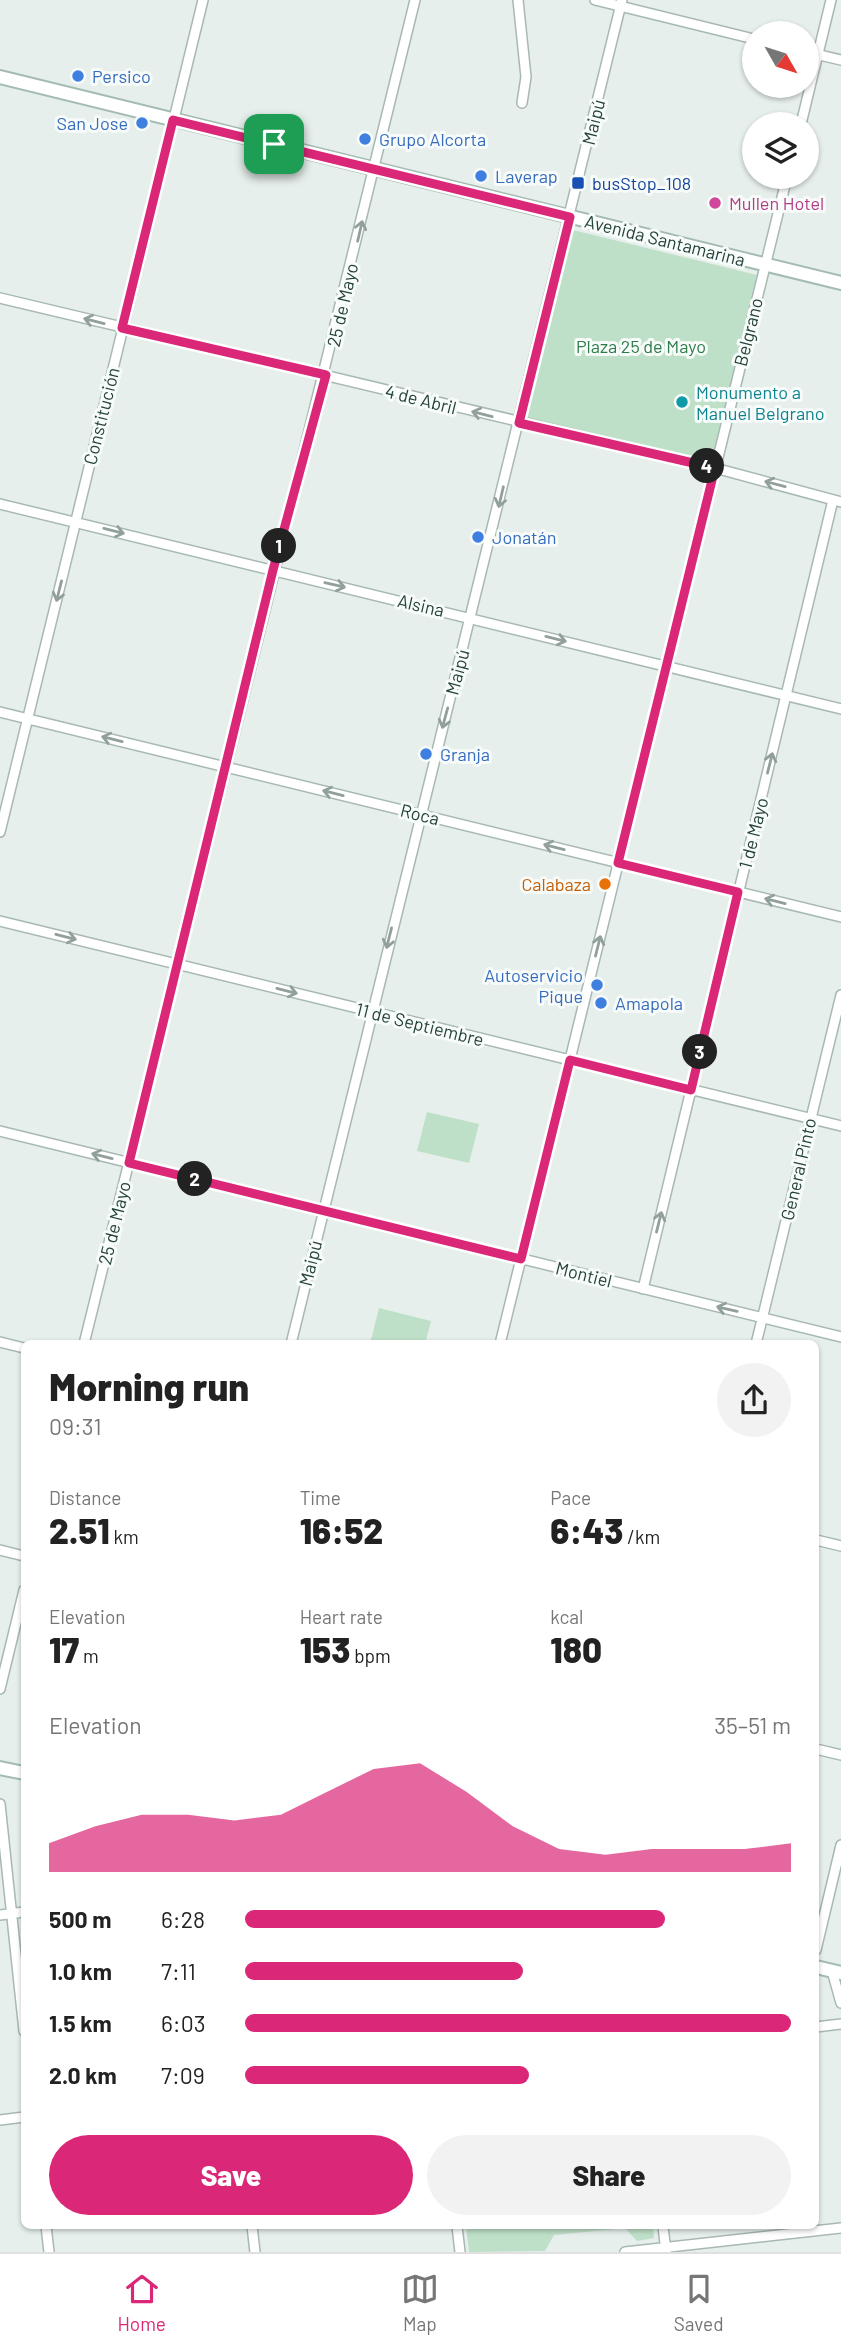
<!DOCTYPE html>
<html lang="en">
<head>
<meta charset="utf-8">
<style>
  :root { --surface:#fff; --page:#f2f2f2; --text:#222; --muted:#767676; --line:#e0e0e0; --accent:#db2777 }
  body { margin:0; font-family:Barlow,sans-serif; background:var(--page); color:var(--text); height:100vh; display:flex; flex-direction:column; font-size:26px; white-space:nowrap }
  * { box-sizing:border-box; margin:0 }
  p { font-size:23px; color:var(--muted) }
  .icon { flex:none; width:38px; height:38px; fill:none; stroke:currentColor; stroke-width:2; stroke-linecap:round; stroke-linejoin:round }
  .map { position:relative; flex:1; overflow:hidden }
  .side { position:absolute; left:21px; top:1340px; width:798px; height:889px; display:flex; flex-direction:column; background:var(--surface); border-radius:10px; box-shadow:0 2px 5px #0004 }
  .side>* { flex:none }
  .needle { width:46px; rotate:129deg }
  .buttons { position:absolute; left:742px; top:21px; display:grid; gap:14px }
  .buttons a { display:grid; place-items:center; width:77px; height:77px; border-radius:50%; background:var(--surface); box-shadow:0 2px 5px #0004; font-size:35px }
  .pin { position:absolute; display:grid; place-items:center; width:60px; height:60px; color:#fff; margin:-30px; border-radius:14px; box-shadow:0 4px 10px #0006 }
  .km { position:absolute; width:35px; height:35px; margin:-18px; border-radius:50%; background:#222; color:#fff; font-size:19px; line-height:35px; text-align:center }
  .round { display:grid; place-items:center; flex:none; width:74px; height:74px; border-radius:37px; background:var(--page) }
  .overview { display:flex; align-items:center; justify-content:space-between; height:119px; padding:0 28px }
  h1 { font-size:38px; font-weight:800; line-height:52px }
  .figures { display:grid; grid-template-columns:repeat(3,1fr); gap:10px; height:119px; padding:7px 28px }
  .figures div { display:grid; align-content:center }
  .figures b { font-size:35px; font-weight:800 }
  .figures small { font-size:19px; font-weight:400 }
  .figures p { font-size:19px }
  .chart { height:196px; padding:14px 28px }
  .chart p { display:flex; justify-content:space-between }
  .chart svg { width:100%; height:126px; margin-top:7px; fill:var(--accent); opacity:.7 }
  .cta { display:flex; gap:14px; margin-top:auto; padding:14px 28px }
  .cta a { flex:1; height:80px; border-radius:42px; background:var(--accent); color:#fff; font-size:28px; font-weight:800; line-height:80px; text-align:center }
  .cta a+a { background:var(--page); color:var(--text) }
  ul { padding:0 28px; list-style:none; font-size:23px }
  li { display:grid; grid-template-columns:112px 84px 1fr; align-items:center; height:52px }
  li i { height:18px; border-radius:9px; background:var(--accent) }
  .menu { display:flex; justify-content:space-around; align-items:center; height:98px; border-top:2px solid var(--line); background:var(--surface); font-size:19px; color:var(--muted) }
  .menu a { display:grid; justify-items:center; gap:4px }
  .menu .selected { color:var(--accent) }
  .map>svg:first-child { display:block }
</style>
</head>
<body>
<div class="map">
<svg width="841" height="2252" viewBox="0 0 841 2252">
  <rect width="100%" height="100%" fill="#e6efeb"/>
  <path fill="#bfe0c8" d="M 573,230 L 757,275 L 712,462 L 524,417 Z
    M 427,1112 L 479,1124 L 469,1163 L 417,1151 Z
    M 379,1308 L 431,1321 L 425,1344 L 370,1344 Z
    M 466,2226 L 653,2226 L 654,2238 L 637,2241 L 625,2228 L 554,2235 L 545,2251 L 469,2252 Z"/>
  <g fill="none" stroke-linecap="round" stroke-linejoin="round">
    <defs>
      <path id="minor" d="M 518,0 L 526,77 L 522,103
        M 595,0 L 754,39
        M 807,52 L 841,60
        M 801,124 L 831,0
        M 0,298 L 715,468 L 841,502
        M 0,504 L 841,709
        M 0,712 L 841,917
        M 0,832 L 203,0
        M 0,921 L 841,1126
        M 0,1131 L 841,1337
        M 643,1289 L 833,500
        M 0,1342 L 24,1348
        M 84,1344 C 194,896 307,449 415,0
        M 291,1344 L 622,0
        M 500,1344 L 787,177
        M 756,1344 L 841,995
        M 816,1540 L 841,1546
        M 0,1550 L 24,1556
        M 0,1689 L 24,1590
        M 816,1749 L 841,1755
        M 0,1804 L 24,2031
        M 0,1915 L 24,1912
        M 816,1950 L 841,1845
        M 832,1971 L 841,2003
        M 816,2027 L 841,2024
        M 0,2120 L 24,2117
        M 46,2226 L 49,2252
        M 252,2226 L 255,2252
        M 457,2226 L 460,2252
        M 663,2226 L 666,2252
        M 625,2252 L 841,2228"/>
      <path id="secondary" d="M 0,77 L 841,283
        M 0,1768 L 24,1773
        M 816,1967 L 841,1973"/>
    </defs>
    <use href="#minor" stroke="#a8b8b2" stroke-width="12"/>
    <use href="#secondary" stroke="#a4bbb3" stroke-width="16"/>
    <use href="#minor" stroke="#fff" stroke-width="9"/>
    <use href="#secondary" stroke="#fff" stroke-width="12"/>
  </g>
  <defs><path id="oneway-shaft" d="M-6 0H5M1.5-3L5.5 0L1.5 3" fill="none" stroke-width="1.6" stroke-linecap="round" stroke-linejoin="round" transform="scale(1.75)"/></defs>
  <g stroke="#92a09c">
    <use href="#oneway-shaft" transform="translate(360 231) rotate(-77)"/>
    <use href="#oneway-shaft" transform="translate(94 321) rotate(-166)"/>
    <use href="#oneway-shaft" transform="translate(482 414) rotate(-166)"/>
    <use href="#oneway-shaft" transform="translate(775 484) rotate(-165)"/>
    <use href="#oneway-shaft" transform="translate(501 497) rotate(103)"/>
    <use href="#oneway-shaft" transform="translate(114 531) rotate(14)"/>
    <use href="#oneway-shaft" transform="translate(335 585) rotate(13)"/>
    <use href="#oneway-shaft" transform="translate(59 591) rotate(104)"/>
    <use href="#oneway-shaft" transform="translate(556 639) rotate(14)"/>
    <use href="#oneway-shaft" transform="translate(445 718) rotate(105)"/>
    <use href="#oneway-shaft" transform="translate(112 739) rotate(-166)"/>
    <use href="#oneway-shaft" transform="translate(770 763) rotate(-76)"/>
    <use href="#oneway-shaft" transform="translate(333 793) rotate(-166)"/>
    <use href="#oneway-shaft" transform="translate(554 847) rotate(-166)"/>
    <use href="#oneway-shaft" transform="translate(775 901) rotate(-166)"/>
    <use href="#oneway-shaft" transform="translate(66 937) rotate(14)"/>
    <use href="#oneway-shaft" transform="translate(389 938) rotate(104)"/>
    <use href="#oneway-shaft" transform="translate(598 946) rotate(-76)"/>
    <use href="#oneway-shaft" transform="translate(287 991) rotate(14)"/>
    <use href="#oneway-shaft" transform="translate(102 1156) rotate(-166)"/>
    <use href="#oneway-shaft" transform="translate(659 1222) rotate(-76)"/>
    <use href="#oneway-shaft" transform="translate(727 1309) rotate(-167)"/>
  </g>
  <g fill="none" stroke-linecap="round" stroke-linejoin="round">
    <defs>
      <path id="route" d="M 173,120 L 570,217 L 519,423 L 715,468 L 618,863 L 738,892 L 691,1090 L 570,1060 L 521,1259 L 129,1163 L 273,570 L 326,375 L 122,328 Z"/>
    </defs>
    <use href="#route" stroke="#fff" stroke-width="14"/>
    <use href="#route" stroke="#db2777" stroke-width="9"/>
  </g>
  <g fill="#3f7fe0" stroke="#f7fbf9" stroke-width="2.5">
    <circle cx="78" cy="76" r="7"/>
    <circle cx="142" cy="123" r="7"/>
    <circle cx="365" cy="139" r="7"/>
    <circle cx="481" cy="176" r="7"/>
    <circle cx="478" cy="537" r="7"/>
    <circle cx="426" cy="754" r="7"/>
    <circle cx="597" cy="985" r="7"/>
    <circle cx="601" cy="1003" r="7"/>
  </g>
  <rect fill="#1a4fb4" stroke="#f7fbf9" stroke-width="2.5" x="571" y="176" width="14" height="14" rx="3.5"/>
  <circle fill="#d1479c" stroke="#f7fbf9" stroke-width="2.5" cx="715" cy="203" r="7"/>
  <circle fill="#0f9aa8" stroke="#f7fbf9" stroke-width="2.5" cx="682" cy="402" r="7"/>
  <circle fill="#e8710a" stroke="#f7fbf9" stroke-width="2.5" cx="605" cy="884" r="7"/>
  <g text-anchor="middle" dominant-baseline="central" stroke-width="6" stroke-linejoin="round" paint-order="stroke">
    <g font-size="18" fill="#366cbe" stroke="#f7fbf9" text-anchor="start">
      <text x="92" y="76">Persico</text>
      <text x="128" y="123" text-anchor="end">San Jose</text>
      <text x="379" y="139">Grupo Alcorta</text>
      <text x="495" y="176">Laverap</text>
      <text x="492" y="537">Jonatán</text>
      <text x="440" y="754">Granja</text>
      <text x="583" y="975" text-anchor="end">Autoservicio<tspan x="583" dy="21">Pique</tspan></text>
      <text x="615" y="1003">Amapola</text>
    </g>
    <g font-size="18" fill="#24423a" stroke="#f7fbf9">
      <text transform="translate(593 122) rotate(-76)">Maipú</text>
      <text transform="translate(665 240) rotate(14)">Avenida Santamarina</text>
      <text transform="translate(342 305) rotate(-77)">25 de Mayo</text>
      <text transform="translate(748 332) rotate(-76)">Belgrano</text>
      <text transform="translate(421 399) rotate(14)">4 de Abril</text>
      <text transform="translate(101 416) rotate(-76)">Constitución</text>
      <text transform="translate(421 605) rotate(13)">Alsina</text>
      <text transform="translate(457 672) rotate(-75)">Maipú</text>
      <text transform="translate(420 814) rotate(14)">Roca</text>
      <text transform="translate(753 833) rotate(-76)">1 de Mayo</text>
      <text transform="translate(420 1024) rotate(14)">11 de Septiembre</text>
      <text transform="translate(798 1169) rotate(-77)">General Pinto</text>
      <text transform="translate(114 1223) rotate(-76)">25 de Mayo</text>
      <text transform="translate(310 1263) rotate(-76)">Maipú</text>
      <text transform="translate(584 1274) rotate(14)">Montiel</text>
    </g>
    <g font-size="18" fill="#164399" stroke="#f7fbf9" text-anchor="start">
      <text x="592" y="183">busStop_108</text>
    </g>
    <g font-size="18" fill="#b23c85" stroke="#f7fbf9" text-anchor="start">
      <text x="729" y="203">Mullen Hotel</text>
    </g>
    <g font-size="18" fill="#2d7a4b" stroke="#f7fbf9">
      <text x="641" y="346">Plaza 25 de Mayo</text>
    </g>
    <g font-size="18" fill="#0d838f" stroke="#f7fbf9" text-anchor="start">
      <text x="696" y="392">Monumento a<tspan x="696" dy="21">Manuel Belgrano</tspan></text>
    </g>
    <g font-size="18" fill="#c56008" stroke="#f7fbf9" text-anchor="end">
      <text x="591" y="884">Calabaza</text>
    </g>
  </g>
</svg>
<div class="buttons">
<a><svg class="needle" viewBox="-14 -14 28 28"><path d="M0-13l5 13h-10z" fill="#e53935"/><path d="M0 13l5-13h-10z" fill="#767676"/></svg></a>
<a><svg class="icon" aria-label="layers" viewBox="0 0 24 24"><path d="M12 4l9 5-9 5-9-5zM3 14l9 5 9-5"/></svg></a>
</div>
<div class="pin" style="left:274px;top:144px;background:#1e9e55"><svg class="icon" aria-label="arrive" viewBox="0 0 24 24"><path d="M6 21V4h12l-3 4 3 4H6"/></svg></div>
<b class="km" style="left:279px;top:546px">1</b>
<b class="km" style="left:195px;top:1179px">2</b>
<b class="km" style="left:700px;top:1052px">3</b>
<b class="km" style="left:707px;top:466px">4</b>
<section class="side">
<div class="overview"><div><h1>Morning run</h1><p>09:31</p></div><a class="round"><svg class="icon" aria-label="share" viewBox="0 0 24 24"><path d="M12 15V3M7 8l5-5 5 5M5 13v7h14v-7"/></svg></a></div>
<div class="figures">
<div><p>Distance</p><b>2.51<small> km</small></b></div>
<div><p>Time</p><b>16:52</b></div>
<div><p>Pace</p><b>6:43<small> /km</small></b></div>
</div>
<div class="figures">
<div><p>Elevation</p><b>17<small> m</small></b></div>
<div><p>Heart rate</p><b>153<small> bpm</small></b></div>
<div><p>kcal</p><b>180</b></div>
</div>
<div class="chart"><p><span>Elevation</span>35–51 m</p>
<svg viewBox="0 0 160 44" preserveAspectRatio="none"><path d="M0 44V34L10 28L20 24L30 24L40 26L50 24L60 16L70 8L80 6L90 16L100 28L110 36L120 38L130 36L140 36L150 36L160 34V44z"/></svg>
</div>
<ul>
<li><b>500 m</b>6:28<i style="width:77%"></i></li>
<li><b>1.0 km</b>7:11<i style="width:51%"></i></li>
<li><b>1.5 km</b>6:03<i style="width:100%"></i></li>
<li><b>2.0 km</b>7:09<i style="width:52%"></i></li>
</ul>
<div class="cta"><a>Save</a><a>Share</a></div>
</section>
</div>
<nav class="menu">
<a class="selected"><svg class="icon" aria-label="home" viewBox="0 0 24 24"><path d="M3 11l9-7 9 7M6 9v11h12V9"/></svg>Home</a>
<a><svg class="icon" aria-label="map" viewBox="0 0 24 24"><path d="M3 6l6-2 6 2 6-2v14l-6 2-6-2-6 2zM9 4v14M15 6v14"/></svg>Map</a>
<a><svg class="icon" aria-label="saved" viewBox="0 0 24 24"><path d="M7 4h10v16l-5-4-5 4z"/></svg>Saved</a>
</nav>
</body>
</html>
